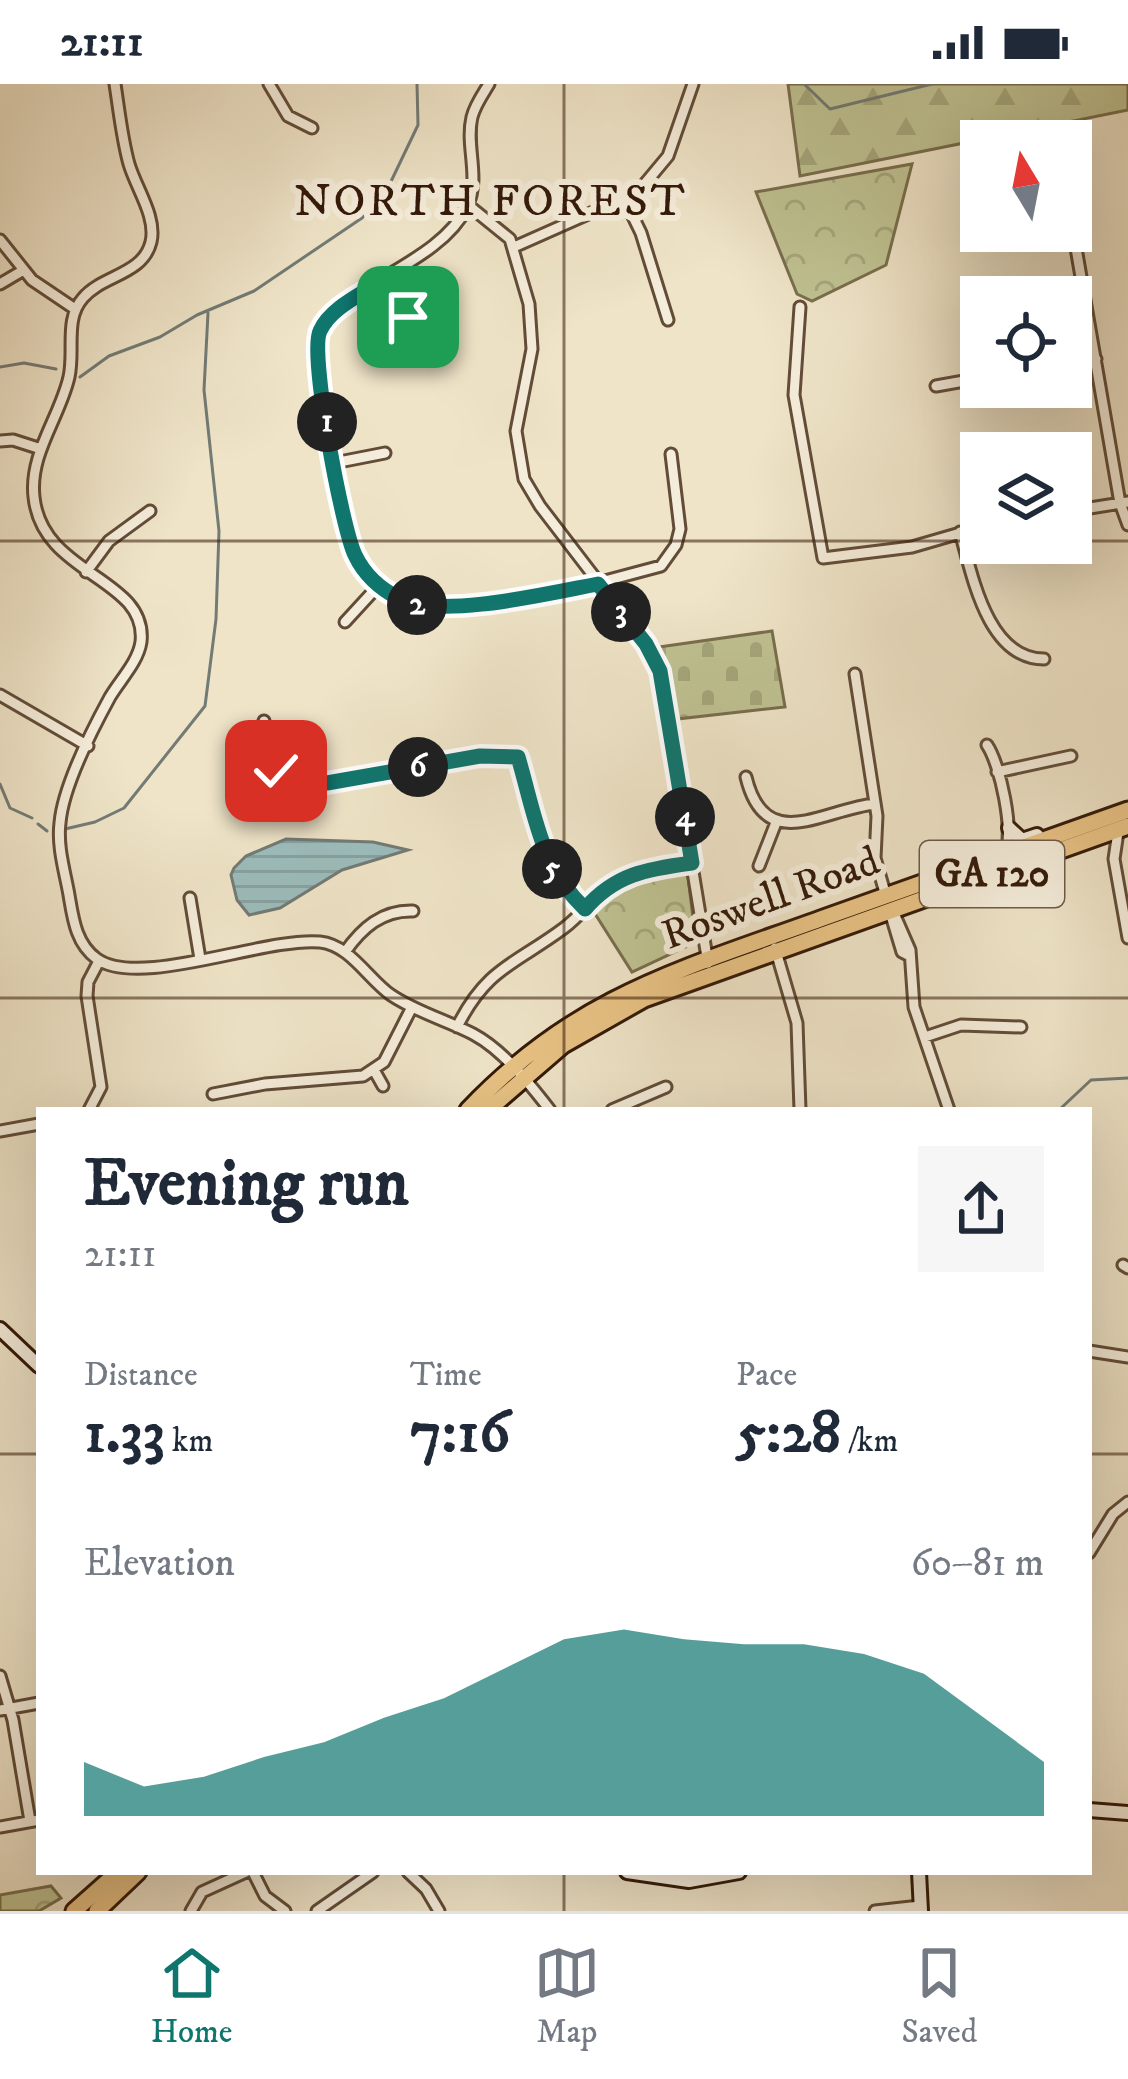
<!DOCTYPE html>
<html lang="en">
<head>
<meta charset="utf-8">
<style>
  :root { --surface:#fff; --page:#f6f6f7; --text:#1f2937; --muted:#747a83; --line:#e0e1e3; --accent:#0f766e }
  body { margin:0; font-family:"IM FELL DW Pica",serif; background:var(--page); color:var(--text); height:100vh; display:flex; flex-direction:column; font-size:45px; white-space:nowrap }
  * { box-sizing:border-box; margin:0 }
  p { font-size:39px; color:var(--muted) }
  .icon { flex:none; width:66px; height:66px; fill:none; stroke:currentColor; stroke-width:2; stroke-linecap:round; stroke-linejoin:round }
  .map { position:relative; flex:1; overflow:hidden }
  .side { position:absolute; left:36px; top:1023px; width:1056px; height:768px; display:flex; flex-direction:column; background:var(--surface); border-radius:0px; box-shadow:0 12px 48px #0002 }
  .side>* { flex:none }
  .needle { width:78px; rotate:350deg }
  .buttons { position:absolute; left:960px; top:36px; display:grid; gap:24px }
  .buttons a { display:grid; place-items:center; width:132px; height:132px; border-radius:0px; background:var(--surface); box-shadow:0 12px 48px #0002; font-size:60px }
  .pin { position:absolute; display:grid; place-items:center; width:102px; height:102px; color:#fff; margin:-51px; border-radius:24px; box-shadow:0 6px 18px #0006 }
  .km { position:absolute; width:60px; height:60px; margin:-30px; border-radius:50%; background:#222; color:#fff; font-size:33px; line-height:60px; text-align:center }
  .round { display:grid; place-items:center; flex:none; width:126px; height:126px; border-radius:0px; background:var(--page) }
  .overview { display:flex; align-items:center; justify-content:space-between; height:204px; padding:0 48px }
  h1 { font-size:66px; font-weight:700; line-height:90px }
  .figures { display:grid; grid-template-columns:repeat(3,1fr); gap:18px; height:204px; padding:12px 48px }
  .figures div { display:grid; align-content:center }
  .figures b { font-size:60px; font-weight:700 }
  .figures small { font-size:33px; font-weight:400 }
  .figures p { font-size:33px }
  .chart { height:336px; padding:24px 48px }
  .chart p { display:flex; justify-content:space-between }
  .chart svg { width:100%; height:216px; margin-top:12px; fill:var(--accent); opacity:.7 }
  .status { display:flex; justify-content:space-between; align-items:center; height:84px; padding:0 60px; background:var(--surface); direction:ltr }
  .status svg { height:33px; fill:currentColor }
  .menu { display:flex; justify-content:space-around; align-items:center; height:168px; border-top:3px solid var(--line); background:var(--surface); font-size:33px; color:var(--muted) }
  .menu a { display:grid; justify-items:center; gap:6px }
  .menu .current { color:var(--accent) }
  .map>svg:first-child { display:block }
</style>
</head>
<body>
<div class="status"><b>21:11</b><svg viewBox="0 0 49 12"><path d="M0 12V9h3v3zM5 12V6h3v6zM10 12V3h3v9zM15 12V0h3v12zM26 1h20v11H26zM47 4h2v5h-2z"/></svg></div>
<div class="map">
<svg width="1128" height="1827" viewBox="0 0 1128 1827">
  <defs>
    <pattern id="forest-firs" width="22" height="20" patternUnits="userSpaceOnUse" patternTransform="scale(3)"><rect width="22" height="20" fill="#bfc292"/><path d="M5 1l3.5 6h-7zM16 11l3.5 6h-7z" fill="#a5a67c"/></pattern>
    <pattern id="cemetery-stones" width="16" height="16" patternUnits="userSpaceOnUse" patternTransform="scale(3)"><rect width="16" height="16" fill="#bfc292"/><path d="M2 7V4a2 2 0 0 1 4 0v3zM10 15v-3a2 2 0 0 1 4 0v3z" fill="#a5a67c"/></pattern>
    <pattern id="park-crowns" width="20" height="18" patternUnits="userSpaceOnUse" patternTransform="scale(3)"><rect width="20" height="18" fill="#bfc292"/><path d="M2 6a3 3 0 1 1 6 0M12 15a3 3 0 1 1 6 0" fill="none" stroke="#a5a67c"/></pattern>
    <pattern id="water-rules" width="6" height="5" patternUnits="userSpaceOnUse" patternTransform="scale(3)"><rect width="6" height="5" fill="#9cbdbd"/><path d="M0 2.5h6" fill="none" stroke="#87a2a1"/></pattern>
  </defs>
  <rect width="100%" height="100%" fill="#efe4c8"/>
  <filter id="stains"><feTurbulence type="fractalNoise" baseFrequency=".00167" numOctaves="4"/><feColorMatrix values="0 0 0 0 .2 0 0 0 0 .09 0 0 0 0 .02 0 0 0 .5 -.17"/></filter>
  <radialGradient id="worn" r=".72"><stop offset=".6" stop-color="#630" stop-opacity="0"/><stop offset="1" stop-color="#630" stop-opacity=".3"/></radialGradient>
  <path fill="url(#forest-firs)" stroke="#796e4d" stroke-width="3" d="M 788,0 L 1128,0 L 1128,26 L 800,92 Z"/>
  <path fill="url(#cemetery-stones)" stroke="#796e4d" stroke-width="3" d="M 772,547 L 785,623 L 677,635 L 659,563 Z"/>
  <path fill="url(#park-crowns)" stroke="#796e4d" stroke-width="3" d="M 912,80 L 886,181 L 812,217 L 797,210 L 756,108 Z
    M 684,786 L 688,793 L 696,858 L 632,888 L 592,825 L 626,796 Z
    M 51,1802 L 61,1814 L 39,1827 L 0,1827 L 0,1811 Z"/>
  <path fill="url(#water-rules)" stroke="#727b75" stroke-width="3" d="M 286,755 L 373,758 L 408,766 L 342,786 L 280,824 L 249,831 L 237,816 L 231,791 L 234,784 L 246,772 Z"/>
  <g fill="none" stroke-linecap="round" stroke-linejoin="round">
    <path stroke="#727b75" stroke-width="3" d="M 804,0 L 830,25 L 932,0
      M 0,283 L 24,279 L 56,285
      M 80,293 L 109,272 L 160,253 L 197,231 L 254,207 L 362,134 L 385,110 L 418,41 L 417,0
      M 0,700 L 10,724 L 32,734
      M 38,740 L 47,747
      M 65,745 L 95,738 L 124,724 L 205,622 L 216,535 L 219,447 L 204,306 L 208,229
      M 1059,1026 L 1091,996 L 1128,994"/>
    <defs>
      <path id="street" d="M 115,0 C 119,26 122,55 129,80 C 136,104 157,133 151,158 C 143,191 102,191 83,214 C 64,235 75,267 69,293 C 60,333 29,370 34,413 C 42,492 148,493 141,558 C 138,578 120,596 110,613 C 92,646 63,702 60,739 C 57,763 65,788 69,811 C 73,835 76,860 97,875 C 140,905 264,853 320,858 C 350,861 368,895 391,911 C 416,928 446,936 473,950 C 503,966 529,999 550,1026
        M 269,0 L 288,32 L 312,44
        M 489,0 C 483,10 475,21 472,33 C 465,63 481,93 467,123 C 439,180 345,200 321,245 C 307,271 345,459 364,485 C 380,508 406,521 434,523 L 586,502 L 661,482 L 676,461 L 680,445 L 671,370
        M 625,116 L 641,149 L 668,236
        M 468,121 L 510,155 L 529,220 L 532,265 L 516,347 L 524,395 L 540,422 L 652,568 L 660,587 L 708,879
        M 1071,135 L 1120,419 L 1128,441
        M 977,142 L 981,141
        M 0,156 L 32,196 L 75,225
        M 514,163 L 638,108 L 668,72 L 693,0
        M 383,196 L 408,233
        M 0,200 L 22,187
        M 800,223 L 794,311 L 823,474 L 912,463 L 981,443
        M 1071,279 L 1096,275
        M 936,302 L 981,294
        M 0,357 L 13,356 L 41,365
        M 334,379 L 385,369
        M 1071,427 L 1128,418
        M 960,448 C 972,490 987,575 1044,575
        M 86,488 L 109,457 L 150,427
        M 345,538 L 379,501
        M 855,590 L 877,732 L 875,774 L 886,812
        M 0,611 L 88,662
        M 264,637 C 252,675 270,693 308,700 L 480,672 L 518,673 C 534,729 542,784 585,825
        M 987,661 C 1000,680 1015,748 1005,770
        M 997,688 L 1071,672
        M 746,693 C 765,772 823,725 875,720
        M 1118,748 L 1114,775 L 1128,854
        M 759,782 L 777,736
        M 190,814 L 200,875
        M 893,827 L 910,866 L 914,923 L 949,1026
        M 890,828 L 902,868 L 908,871
        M 775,864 L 797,939 L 800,1026
        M 345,868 C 362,844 382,826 413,827
        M 457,943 C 487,883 516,880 564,844 C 587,827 600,802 627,791 C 647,782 670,782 691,779
        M 925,953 L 961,941 L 1021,943
        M 374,986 L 383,1002
        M 213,1010 L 265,1000 L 363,992 L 384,978 L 412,923
        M 89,1026 L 101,1003 L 87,912 L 88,898 L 99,877
        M 612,1026 L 666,1003
        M 0,1047 L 39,1040
        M 1123,1181 L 1128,1184
        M 1089,1267 L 1128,1273
        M 1089,1469 L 1113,1430 L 1128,1418
        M 0,1592 L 13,1636 L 30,1737
        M 0,1626 L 39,1619
        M 0,1743 L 39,1736
        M 253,1788 L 265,1812 L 285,1827
        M 408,1788 L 426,1805 L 439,1827
        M 191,1827 L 202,1808 L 246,1788
        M 317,1827 L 373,1788
        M 875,1827 L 920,1822"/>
      <path id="secondary" d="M 1009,744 L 1022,756 L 1037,751
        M 0,1245 L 39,1282
        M 1089,1726 L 1128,1729
        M 627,1788 L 689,1797 L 739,1788
        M 919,1788 L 921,1827"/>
      <path id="highway" d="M 468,1026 C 577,911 683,885 826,833 C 926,797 1027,762 1128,726
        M 488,1026 L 563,961 L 644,915 L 1128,742
        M 74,1827 L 118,1788
        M 97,1827 L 138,1788"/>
    </defs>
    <use href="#street" stroke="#624c38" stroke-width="15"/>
    <use href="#secondary" stroke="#331908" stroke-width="18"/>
    <use href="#highway" stroke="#331908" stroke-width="21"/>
    <use href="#street" stroke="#f5eddb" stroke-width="9"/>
    <use href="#secondary" stroke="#f5eddb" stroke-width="12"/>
    <use href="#highway" stroke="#e8c284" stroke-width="15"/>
  </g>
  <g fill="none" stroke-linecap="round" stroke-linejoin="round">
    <defs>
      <path id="route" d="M 276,687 L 299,698 L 327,699 L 480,672 L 518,673 C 535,730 540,782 585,825 C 615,790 647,785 692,779 L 660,587 L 646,560 L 598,500 C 550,509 441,535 400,515 C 380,505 364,490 355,471 C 342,444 309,269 320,247 C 331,223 363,210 383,196 L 408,233"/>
    </defs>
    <use href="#route" stroke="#fff" stroke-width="24"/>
    <use href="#route" stroke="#0f766e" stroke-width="15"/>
  </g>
  <path fill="none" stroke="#331908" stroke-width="3" stroke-opacity="0.55" d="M 564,0 L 564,1026M 0,457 L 981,457M 1071,457 L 1128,457M 0,914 L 1128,914M 0,1370 L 39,1370M 1089,1370 L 1128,1370M 564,1788 L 564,1827"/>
  <g text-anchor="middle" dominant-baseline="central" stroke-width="12" stroke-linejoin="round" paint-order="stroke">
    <rect fill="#f5eddb" stroke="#6d5947" stroke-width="3" x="920" y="757" width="144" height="66" rx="9"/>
    <g font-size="39" font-weight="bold" fill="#331908">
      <text x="992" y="790">GA 120</text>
    </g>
    <g font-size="42" fill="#331908" stroke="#f5eddb">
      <text transform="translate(771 815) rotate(-20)">Roswell Road</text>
    </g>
    <g font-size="45" letter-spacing="3" fill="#331908" stroke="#f5eddb">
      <text x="491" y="118">NORTH FOREST</text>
    </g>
  </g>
  <rect width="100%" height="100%" filter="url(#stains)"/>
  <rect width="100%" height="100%" fill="url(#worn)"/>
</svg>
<div class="buttons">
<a><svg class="needle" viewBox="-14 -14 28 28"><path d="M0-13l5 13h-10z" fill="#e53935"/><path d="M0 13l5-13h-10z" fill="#747a83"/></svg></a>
<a><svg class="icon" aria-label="locate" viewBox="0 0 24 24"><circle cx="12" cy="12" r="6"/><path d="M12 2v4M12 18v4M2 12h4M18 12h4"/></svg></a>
<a><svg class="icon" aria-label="layers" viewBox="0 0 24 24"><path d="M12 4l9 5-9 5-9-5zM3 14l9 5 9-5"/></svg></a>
</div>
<div class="pin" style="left:408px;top:233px;background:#1e9e55"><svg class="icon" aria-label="arrive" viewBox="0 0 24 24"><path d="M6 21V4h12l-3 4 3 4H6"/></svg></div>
<div class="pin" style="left:276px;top:687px;background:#d93025"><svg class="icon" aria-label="check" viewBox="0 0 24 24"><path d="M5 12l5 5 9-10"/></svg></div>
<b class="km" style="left:327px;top:338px">1</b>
<b class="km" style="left:417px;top:521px">2</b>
<b class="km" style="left:621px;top:528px">3</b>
<b class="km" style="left:685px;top:733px">4</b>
<b class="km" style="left:552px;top:785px">5</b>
<b class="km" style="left:418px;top:683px">6</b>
<section class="side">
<div class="overview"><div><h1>Evening run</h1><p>21:11</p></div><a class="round"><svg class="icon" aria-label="share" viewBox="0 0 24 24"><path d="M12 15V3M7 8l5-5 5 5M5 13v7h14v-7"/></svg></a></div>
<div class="figures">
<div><p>Distance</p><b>1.33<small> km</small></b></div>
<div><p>Time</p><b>7:16</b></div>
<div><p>Pace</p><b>5:28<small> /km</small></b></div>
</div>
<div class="chart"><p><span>Elevation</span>60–81 m</p>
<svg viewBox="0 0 160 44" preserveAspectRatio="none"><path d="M0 44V33L10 38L20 36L30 32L40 29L50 24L60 20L70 14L80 8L90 6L100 8L110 9L120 9L130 11L140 15L150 24L160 33V44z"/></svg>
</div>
</section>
</div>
<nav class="menu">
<a class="current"><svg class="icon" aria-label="home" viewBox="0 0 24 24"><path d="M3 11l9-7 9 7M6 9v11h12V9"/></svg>Home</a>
<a><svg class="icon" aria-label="map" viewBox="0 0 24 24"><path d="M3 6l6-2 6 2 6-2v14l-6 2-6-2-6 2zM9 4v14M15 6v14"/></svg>Map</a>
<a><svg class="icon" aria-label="saved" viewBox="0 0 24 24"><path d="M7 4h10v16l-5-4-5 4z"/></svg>Saved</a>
</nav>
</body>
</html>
